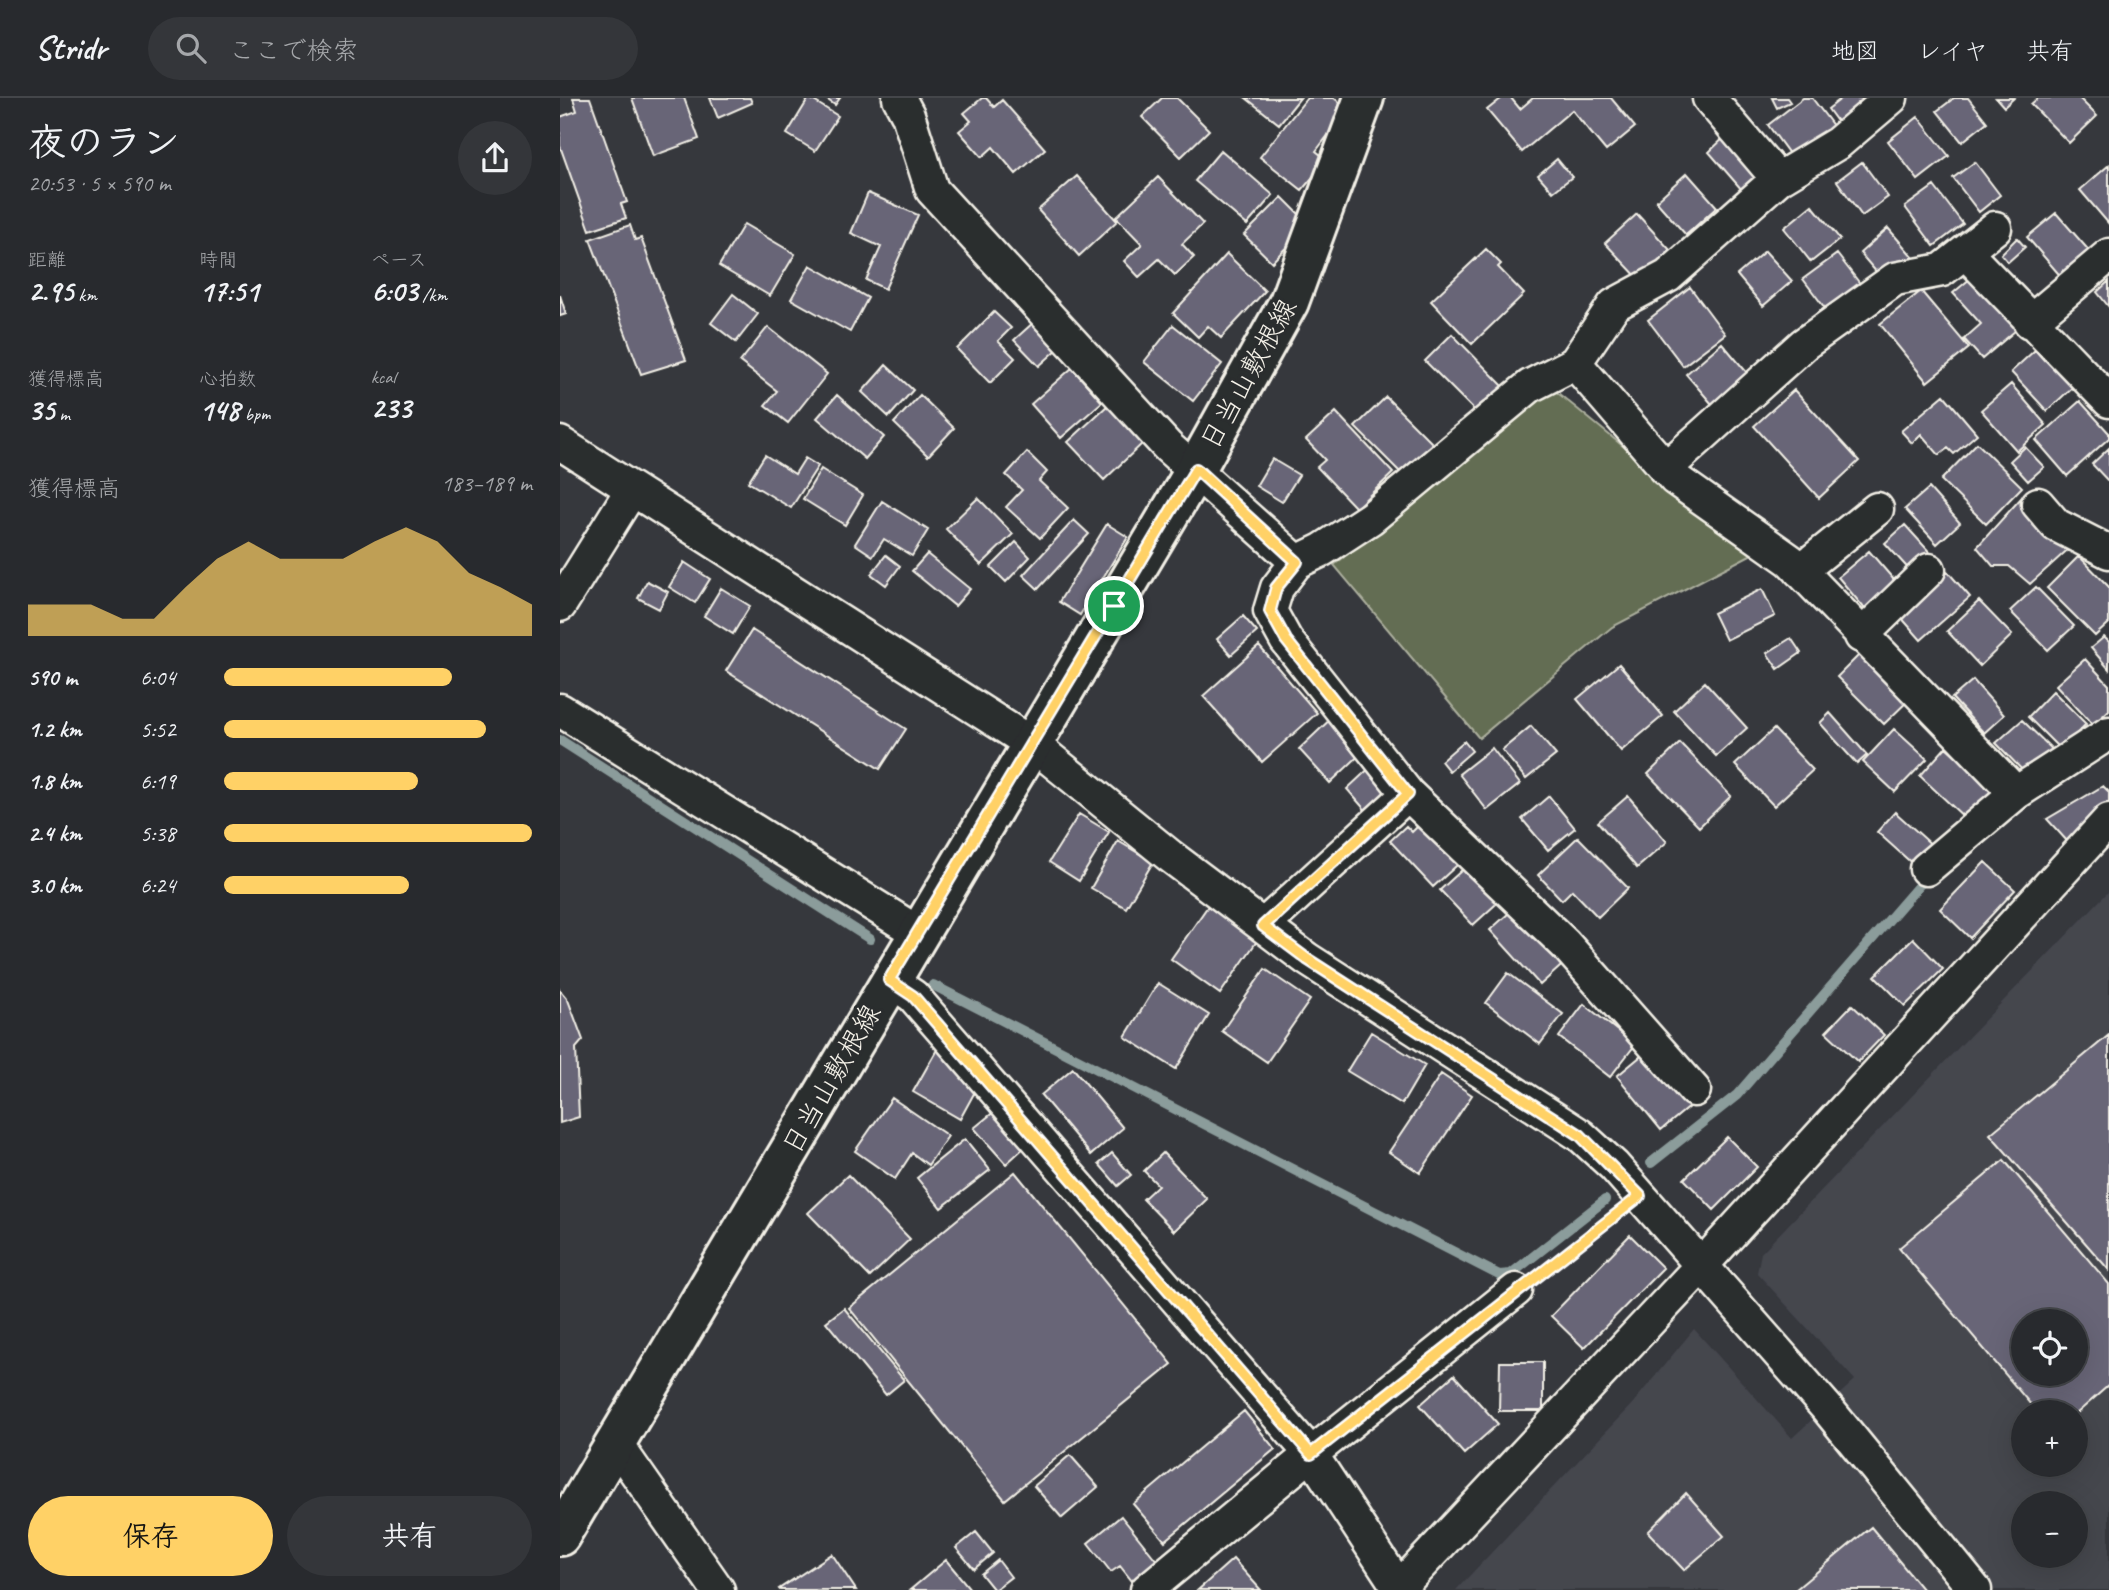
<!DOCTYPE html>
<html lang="ja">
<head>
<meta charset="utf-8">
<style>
  :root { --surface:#282a2e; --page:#34363a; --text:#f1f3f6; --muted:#a5a7aa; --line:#44464a; --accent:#ffd166 }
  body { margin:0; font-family:Caveat,"Klee One",sans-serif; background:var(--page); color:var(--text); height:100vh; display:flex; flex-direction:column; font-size:26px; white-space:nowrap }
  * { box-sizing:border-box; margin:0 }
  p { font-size:23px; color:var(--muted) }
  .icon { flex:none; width:38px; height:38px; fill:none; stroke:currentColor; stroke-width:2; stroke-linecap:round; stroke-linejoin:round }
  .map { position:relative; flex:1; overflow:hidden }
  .panel { display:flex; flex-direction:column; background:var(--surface); width:560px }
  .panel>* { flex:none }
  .fabs { position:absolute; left:1451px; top:1211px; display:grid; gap:14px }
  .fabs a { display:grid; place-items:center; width:77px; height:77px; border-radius:50%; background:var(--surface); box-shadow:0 7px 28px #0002,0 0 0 2px var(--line); font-size:35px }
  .pin { position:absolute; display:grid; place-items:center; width:60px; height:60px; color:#fff; margin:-30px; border:4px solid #fff; border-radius:50%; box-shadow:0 2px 7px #0007 }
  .round { display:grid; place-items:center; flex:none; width:74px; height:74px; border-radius:37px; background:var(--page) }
  .headline { display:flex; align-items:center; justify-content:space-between; height:119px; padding:0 28px }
  h1 { font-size:38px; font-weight:700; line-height:52px }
  .figures { display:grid; grid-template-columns:repeat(3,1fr); gap:10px; height:119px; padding:7px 28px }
  .figures div { display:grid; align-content:center }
  .figures b { font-size:30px; font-weight:700 }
  .figures small { font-size:19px; font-weight:400 }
  .figures p { font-size:19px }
  .chart { height:196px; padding:14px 28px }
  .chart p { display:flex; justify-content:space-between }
  .chart svg { width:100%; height:126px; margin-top:7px; fill:var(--accent); opacity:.7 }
  .cta { display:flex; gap:14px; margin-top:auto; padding:14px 28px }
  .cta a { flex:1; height:80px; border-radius:42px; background:var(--accent); color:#111; font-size:28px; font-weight:700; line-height:80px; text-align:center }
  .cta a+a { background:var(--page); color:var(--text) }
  ul { padding:0 28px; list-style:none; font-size:23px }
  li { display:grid; grid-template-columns:112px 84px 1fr; align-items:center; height:52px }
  li i { height:18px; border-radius:9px; background:var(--accent) }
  header { display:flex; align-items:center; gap:42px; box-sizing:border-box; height:98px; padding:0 35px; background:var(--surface); border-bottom:2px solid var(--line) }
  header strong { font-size:33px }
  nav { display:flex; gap:38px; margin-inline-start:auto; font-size:24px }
  .search { width:490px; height:63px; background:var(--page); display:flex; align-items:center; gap:18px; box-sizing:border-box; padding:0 24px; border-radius:38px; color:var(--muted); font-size:26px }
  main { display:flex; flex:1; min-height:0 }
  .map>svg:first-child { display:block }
</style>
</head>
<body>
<header>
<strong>Stridr</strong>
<div class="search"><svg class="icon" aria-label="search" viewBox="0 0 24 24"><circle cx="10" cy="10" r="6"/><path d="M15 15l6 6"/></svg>ここで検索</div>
<nav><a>地図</a><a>レイヤ</a><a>共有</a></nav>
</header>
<main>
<section class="panel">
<div class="headline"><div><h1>夜のラン</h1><p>20:53 · 5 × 590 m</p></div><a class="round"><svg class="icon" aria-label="share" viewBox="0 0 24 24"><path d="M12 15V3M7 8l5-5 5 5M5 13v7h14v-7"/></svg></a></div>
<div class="figures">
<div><p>距離</p><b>2.95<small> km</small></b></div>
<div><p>時間</p><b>17:51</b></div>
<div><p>ペース</p><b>6:03<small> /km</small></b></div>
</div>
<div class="figures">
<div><p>獲得標高</p><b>35<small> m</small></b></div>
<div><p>心拍数</p><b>148<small> bpm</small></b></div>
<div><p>kcal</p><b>233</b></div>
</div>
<div class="chart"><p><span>獲得標高</span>183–189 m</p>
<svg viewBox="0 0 160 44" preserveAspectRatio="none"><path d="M0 44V33L10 33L20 33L30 38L40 38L50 27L60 17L70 11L80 17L90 17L100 17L110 11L120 6L130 11L140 22L150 27L160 33V44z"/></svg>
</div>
<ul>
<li><b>590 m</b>6:04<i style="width:74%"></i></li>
<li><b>1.2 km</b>5:52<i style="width:85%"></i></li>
<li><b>1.8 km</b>6:19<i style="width:63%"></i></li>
<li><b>2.4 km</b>5:38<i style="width:100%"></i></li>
<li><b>3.0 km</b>6:24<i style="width:60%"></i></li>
</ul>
<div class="cta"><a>保存</a><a>共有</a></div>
</section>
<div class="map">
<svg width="1549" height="1492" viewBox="0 0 1549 1492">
  <rect width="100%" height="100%" fill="#36383d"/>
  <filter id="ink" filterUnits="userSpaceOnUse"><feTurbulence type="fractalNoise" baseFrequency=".0143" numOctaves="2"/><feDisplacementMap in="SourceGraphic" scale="14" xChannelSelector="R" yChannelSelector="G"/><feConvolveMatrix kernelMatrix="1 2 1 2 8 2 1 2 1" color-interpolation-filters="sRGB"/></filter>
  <g filter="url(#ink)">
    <path fill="#45464e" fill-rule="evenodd" d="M 1549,793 L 1549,1492 L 896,1492 L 1073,1305 L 1134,1231 L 1232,1340 L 1295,1282 L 1197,1175 L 1201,1155 ZM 1463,1223 L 1516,1223 L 1516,1276 L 1463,1276 ZM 1463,1314 L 1516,1314 L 1516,1367 L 1463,1367 ZM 1463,1405 L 1516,1405 L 1516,1458 L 1463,1458 Z"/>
    <path fill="#646d53" stroke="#acaf9e" stroke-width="2" d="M 993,291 L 1194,455 L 1052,529 L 919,640 L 774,467 Z"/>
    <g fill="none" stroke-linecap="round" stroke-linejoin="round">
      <path stroke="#8b9c9b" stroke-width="10" d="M 0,642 L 310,841
        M 373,887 L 939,1177 L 951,1176 L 1045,1102
        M 1091,1065 L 1177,997 L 1367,778"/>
    </g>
    <path fill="#686577" stroke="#f4f1e8" stroke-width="2" fill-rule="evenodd" d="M 13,0 L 30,0 L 67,104 L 61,106 L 66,120 L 30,132 L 0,48 L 0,19 L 17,13 Z
      M 72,0 L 124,0 L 139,41 L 93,58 Z
      M 150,0 L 190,0 L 192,5 L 158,20 Z
      M 249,0 L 278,18 L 255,53 L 227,36 Z
      M 265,0 L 280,0 L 275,7 Z
      M 422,0 L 426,0 L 434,9 L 442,2 L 485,51 L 456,76 L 433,49 L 422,59 L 399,33 L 411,23 L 404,15 Z
      M 602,0 L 617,0 L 649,32 L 621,59 L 582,19 Z
      M 686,0 L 740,0 L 719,26 Z
      M 747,0 L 774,0 L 788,11 L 756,53 L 767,62 L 742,92 L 700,59 Z
      M 942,0 L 951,0 L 960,11 L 973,0 L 1051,0 L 1075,29 L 1046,53 L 1012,12 L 962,54 L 927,12 Z
      M 1212,0 L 1227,0 L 1230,4 L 1217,10 Z
      M 1243,0 L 1252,0 L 1274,29 L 1233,61 L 1208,27 Z
      M 1282,0 L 1303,0 L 1309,9 L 1282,30 L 1268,11 Z
      M 1394,0 L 1408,0 L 1427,24 L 1402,44 L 1377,13 Z
      M 1436,0 L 1454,0 L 1444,9 Z
      M 1478,0 L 1519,0 L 1537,18 L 1509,45 L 1471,6 Z
      M 1358,19 L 1389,58 L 1358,82 L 1328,43 Z
      M 1170,34 L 1211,80 L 1189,100 L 1149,54 Z
      M 661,52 L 713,97 L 687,127 L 635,83 Z
      M 997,61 L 1012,79 L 993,94 L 978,77 Z
      M 1302,64 L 1328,99 L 1302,118 L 1277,83 Z
      M 1415,64 L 1440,97 L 1419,114 L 1393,80 Z
      M 1549,67 L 1549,126 L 1520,92 Z
      M 1127,75 L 1157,109 L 1126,137 L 1096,103 Z
      M 517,78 L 557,123 L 519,158 L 478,112 Z
      M 598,79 L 643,126 L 622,146 L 634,159 L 615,177 L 599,161 L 579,179 L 564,163 L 582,146 L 556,119 Z
      M 1374,88 L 1403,126 L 1374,148 L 1345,109 Z
      M 308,95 L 358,117 L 325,191 L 306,182 L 321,149 L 291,135 Z
      M 722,99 L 749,126 L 712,164 L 684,137 Z
      M 1252,107 L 1280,141 L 1251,164 L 1224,130 Z
      M 1496,115 L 1532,156 L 1503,181 L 1467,139 Z
      M 1077,116 L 1111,153 L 1080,182 L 1045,145 Z
      M 184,126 L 235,156 L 210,198 L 159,168 Z
      M 70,127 L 75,142 L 81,140 L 126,262 L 81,276 L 30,141 Z
      M 1328,130 L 1353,159 L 1324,183 L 1300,155 Z
      M 1457,140 L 1465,149 L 1448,164 L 1441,156 Z
      M 926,151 L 941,166 L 938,169 L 964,196 L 912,246 L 871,203 Z
      M 1205,153 L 1232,183 L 1203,208 L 1177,177 Z
      M 667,156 L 705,193 L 661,240 L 648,228 L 638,239 L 613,215 Z
      M 1277,156 L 1305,192 L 1271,218 L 1243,181 Z
      M 250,167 L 308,200 L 290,234 L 231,201 Z
      M 1417,175 L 1462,227 L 1422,261 L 1404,241 L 1421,226 L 1393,195 Z
      M 1549,183 L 1549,209 L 1537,194 Z
      M 1130,189 L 1165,236 L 1123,268 L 1088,222 Z
      M 1361,193 L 1409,250 L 1367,284 L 1320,226 Z
      M 173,196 L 198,216 L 176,244 L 151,225 Z
      M 0,197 L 6,216 L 0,218 Z
      M 434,214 L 451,230 L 438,243 L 455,260 L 430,285 L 397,251 Z
      M 474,224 L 498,251 L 479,268 L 454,242 Z
      M 613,227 L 662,266 L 633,303 L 584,264 Z
      M 208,229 L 267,276 L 228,325 L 205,307 L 217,293 L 180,264 Z
      M 892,236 L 945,290 L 918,316 L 865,263 Z
      M 1162,245 L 1194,283 L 1158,313 L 1126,276 Z
      M 1475,252 L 1484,262 L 1491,256 L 1517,285 L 1487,313 L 1451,274 Z
      M 326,267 L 353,292 L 329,319 L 302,294 Z
      M 512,270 L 542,304 L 501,340 L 471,306 Z
      M 1451,286 L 1486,327 L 1457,353 L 1421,312 Z
      M 1234,292 L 1299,363 L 1259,400 L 1194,328 Z
      M 277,297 L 324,339 L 305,361 L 257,320 Z
      M 360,297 L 394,330 L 368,358 L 334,325 Z
      M 1384,297 L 1417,336 L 1394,356 L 1388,350 L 1379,357 L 1361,336 L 1352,345 L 1341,333 Z
      M 826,299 L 881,354 L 850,384 L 795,329 Z
      M 1520,303 L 1549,335 L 1549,340 L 1507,378 L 1476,342 Z
      M 548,307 L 583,345 L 544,382 L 508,344 Z
      M 776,314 L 833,375 L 796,410 L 757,369 L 765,362 L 746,342 Z
      M 1417,345 L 1462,389 L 1426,426 L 1381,382 Z
      M 1465,349 L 1484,369 L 1468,383 L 1450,363 Z
      M 1549,350 L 1549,384 L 1532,366 Z
      M 467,354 L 487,374 L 479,383 L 508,410 L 480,440 L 446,409 L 462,392 L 446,377 Z
      M 205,357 L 235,376 L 245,360 L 258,368 L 231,410 L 188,384 Z
      M 712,361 L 739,377 L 722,404 L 696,388 Z
      M 261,371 L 303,397 L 285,427 L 243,401 Z
      M 1369,390 L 1400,425 L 1377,446 L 1345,411 Z
      M 1462,399 L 1514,446 L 1470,486 L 1449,468 L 1433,468 L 1417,449 Z
      M 418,400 L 453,436 L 421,467 L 386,431 Z
      M 322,403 L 368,432 L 352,458 L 324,441 L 313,458 L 295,446 Z
      M 514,422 L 529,436 L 478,491 L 463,477 Z
      M 547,426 L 568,439 L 520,517 L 499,504 Z
      M 1345,427 L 1374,459 L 1354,477 L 1325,445 Z
      M 456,444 L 470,459 L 446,484 L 431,469 Z
      M 1309,453 L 1341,490 L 1310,517 L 1278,479 Z
      M 367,456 L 410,491 L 395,508 L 352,473 Z
      M 326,457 L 340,468 L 326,487 L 311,476 Z
      M 1519,458 L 1549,489 L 1549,525 L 1535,538 L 1487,490 Z
      M 124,464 L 150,481 L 135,505 L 109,489 Z
      M 1388,474 L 1410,499 L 1361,542 L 1339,517 Z
      M 87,483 L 108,494 L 99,511 L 78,500 Z
      M 1476,489 L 1514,528 L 1488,552 L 1450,513 Z
      M 161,490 L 190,508 L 173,536 L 144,518 Z
      M 1202,491 L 1215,518 L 1166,542 L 1153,515 Z
      M 1419,503 L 1452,537 L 1420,568 L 1387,533 Z
      M 683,518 L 697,534 L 671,557 L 657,541 Z
      M 192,532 L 346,631 L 320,671 L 166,573 Z
      M 1544,539 L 1549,544 L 1549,571 L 1531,550 Z
      M 1231,540 L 1241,555 L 1218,571 L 1207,555 Z
      M 699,548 L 757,615 L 702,664 L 643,598 Z
      M 1307,549 L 1354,597 L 1324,626 L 1277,579 Z
      M 1525,561 L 1549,587 L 1549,612 L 1533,627 L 1496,587 Z
      M 1059,566 L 1103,618 L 1061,653 L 1017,601 Z
      M 1413,582 L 1444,617 L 1424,635 L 1392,600 Z
      M 1145,584 L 1187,630 L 1156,658 L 1114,613 Z
      M 1493,593 L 1526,626 L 1501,652 L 1468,619 Z
      M 1270,615 L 1307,657 L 1297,666 L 1260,625 Z
      M 776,616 L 808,649 L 770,685 L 739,651 Z
      M 1462,622 L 1498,657 L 1469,679 L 1436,645 Z
      M 971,628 L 996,657 L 966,681 L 942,652 Z
      M 1214,631 L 1253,672 L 1214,708 L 1175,667 Z
      M 1334,631 L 1367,661 L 1335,694 L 1303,664 Z
      M 904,643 L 912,653 L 889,673 L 881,663 Z
      M 1120,645 L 1171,698 L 1139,729 L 1088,676 Z
      M 1386,649 L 1433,691 L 1406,721 L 1360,678 Z
      M 932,650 L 960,686 L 927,712 L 899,676 Z
      M 816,664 L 836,687 L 807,714 L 787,691 Z
      M 1543,688 L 1549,694 L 1549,706 L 1507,743 L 1487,721 Z
      M 989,698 L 1015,730 L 988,752 L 962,721 Z
      M 1068,698 L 1107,744 L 1077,770 L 1038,724 Z
      M 1335,714 L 1373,748 L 1355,768 L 1317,734 Z
      M 519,716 L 549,734 L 519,783 L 489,764 Z
      M 867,719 L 906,759 L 873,789 L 830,743 L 846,728 L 852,734 Z
      M 1018,739 L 1068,790 L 1038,819 L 1012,792 L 1002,802 L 978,777 Z
      M 558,743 L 593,764 L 566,810 L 531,790 Z
      M 912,763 L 945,798 L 913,827 L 880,792 Z
      M 1425,764 L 1455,792 L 1410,840 L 1380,811 Z
      M 959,806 L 1009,861 L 980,887 L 930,832 Z
      M 648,808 L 697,843 L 660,896 L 611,861 Z
      M 1353,840 L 1383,871 L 1345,908 L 1315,878 Z
      M 705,871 L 750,902 L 707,964 L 662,933 Z
      M 948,875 L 1003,916 L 980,946 L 926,905 Z
      M 598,885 L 649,917 L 616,971 L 565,939 Z
      M 0,892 L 8,902 L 23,942 L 16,950 L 19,1019 L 0,1025 Z
      M 1024,906 L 1075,947 L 1050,979 L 999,939 Z
      M 1292,907 L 1324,937 L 1298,964 L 1266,934 Z
      M 811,934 L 865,967 L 842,1006 L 787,973 Z
      M 1549,937 L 1549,1172 L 1430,1036 Z
      M 379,948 L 417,990 L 400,1021 L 353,994 Z
      M 1092,949 L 1136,1003 L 1101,1032 L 1057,978 Z
      M 513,970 L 563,1030 L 531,1057 L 481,997 Z
      M 881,976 L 912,997 L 860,1075 L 829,1054 Z
      M 332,1000 L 388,1038 L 368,1067 L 352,1055 L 335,1081 L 295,1053 Z
      M 435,1013 L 466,1048 L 446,1066 L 414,1030 Z
      M 1167,1039 L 1197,1069 L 1154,1112 L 1124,1081 Z
      M 405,1041 L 430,1072 L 381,1110 L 357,1080 Z
      M 552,1055 L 571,1077 L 558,1088 L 539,1066 Z
      M 603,1055 L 647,1101 L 614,1133 L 583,1101 L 598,1087 L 584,1073 Z
      M 1444,1062 L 1549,1186 L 1549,1287 L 1516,1316 L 1477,1314 L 1339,1150 ZM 1463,1223 L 1516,1223 L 1516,1276 L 1463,1276 Z
      M 455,1074 L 612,1266 L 445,1402 L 289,1210 Z
      M 288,1077 L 350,1141 L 310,1179 L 248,1115 Z
      M 1070,1137 L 1103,1170 L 1024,1250 L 991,1218 Z
      M 284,1210 L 344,1282 L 326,1297 L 266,1224 Z
      M 940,1264 L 983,1264 L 983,1313 L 939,1313 Z
      M 894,1277 L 938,1326 L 904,1356 L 860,1307 Z
      M 684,1313 L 715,1351 L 605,1443 L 573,1406 Z
      M 510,1357 L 538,1389 L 502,1420 L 474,1388 Z
      M 1126,1395 L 1164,1438 L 1124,1472 L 1088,1434 Z
      M 561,1418 L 601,1468 L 576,1488 L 560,1468 L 551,1474 L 528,1445 Z
      M 1311,1429 L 1363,1492 L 1235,1492 Z
      M 416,1434 L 433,1455 L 414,1471 L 396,1450 Z
      M 272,1456 L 296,1492 L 220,1492 L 219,1491 Z
      M 673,1461 L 701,1492 L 638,1492 Z
      M 386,1462 L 411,1492 L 350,1492 Z
      M 438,1462 L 451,1479 L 434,1492 L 421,1476 Z"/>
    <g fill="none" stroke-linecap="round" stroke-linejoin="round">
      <defs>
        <path id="minor" d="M 339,0 L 348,17 L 372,92 L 608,349 L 737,464 L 717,490 L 710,513 L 726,542 L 848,696 L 1005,846 L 1134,992
          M 1218,81 L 1278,45 L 1331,0
          M 1405,154 L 1549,303
          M 1470,224 L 1549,157
          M 1015,265 L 1115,381 L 1231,463 L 1456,695 L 1549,635
          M 0,345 L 472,646 L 610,758 L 747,861 L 1020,1037 L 1054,1068 L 1266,1309 L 1415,1492
          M 1105,371 L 1244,246 L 1335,181 L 1382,172 L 1435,130
          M 1478,406 L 1496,427 L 1549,454
          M 737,464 L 762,452 L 811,420 L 970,288 L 1015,265 L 1054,207 L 1108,178 L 1218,81 L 1149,0
          M 1240,473 L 1317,411
          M 0,507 L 71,393
          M 1301,538 L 1369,472
          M 0,612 L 357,834
          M 1366,771 L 1456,695
          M 703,828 L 848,696
          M 329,882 L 353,898 L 751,1356 L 839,1490
          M 57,1347 L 158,1492
          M 587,1492 L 751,1356 L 956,1192
          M 837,1492 L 1142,1167 L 1549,722"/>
        <path id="major" d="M 0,1438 L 636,371 L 729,204 L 804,0"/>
      </defs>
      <use href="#minor" stroke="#f4f1e8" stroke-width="37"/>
      <use href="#major" stroke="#f4f1e8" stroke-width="44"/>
      <path stroke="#f4f1e8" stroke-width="4.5" stroke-dasharray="5 5" stroke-linecap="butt" d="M 980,1174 L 1057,1116"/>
      <use href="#minor" stroke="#2a2d2e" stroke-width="32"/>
      <use href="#major" stroke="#2a2d2e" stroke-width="38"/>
    </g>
  </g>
  <g fill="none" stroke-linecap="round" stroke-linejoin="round" filter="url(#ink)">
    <defs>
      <path id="route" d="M 636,371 L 737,464 L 716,490 L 710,513 L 726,542 L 848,696 L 703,828 L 747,861 L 1020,1037 L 1080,1098 L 751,1356 L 353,898 L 329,882 Z"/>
    </defs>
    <use href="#route" stroke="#fff" stroke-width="14"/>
    <use href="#route" stroke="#ffd166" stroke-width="9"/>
  </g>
  <g text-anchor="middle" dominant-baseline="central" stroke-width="6" stroke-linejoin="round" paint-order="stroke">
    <g font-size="28" fill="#f4f1e8" stroke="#2a2d2e">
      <text transform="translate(688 276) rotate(-61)">日当山敷根線</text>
      <text transform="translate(271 981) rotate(-60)">日当山敷根線</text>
    </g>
  </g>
</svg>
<div class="fabs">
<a><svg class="icon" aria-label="locate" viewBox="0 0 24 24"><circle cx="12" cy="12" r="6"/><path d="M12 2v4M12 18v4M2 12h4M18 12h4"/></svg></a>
<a>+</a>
<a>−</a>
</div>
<div class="pin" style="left:554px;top:508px;background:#1e9e55"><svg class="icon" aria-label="arrive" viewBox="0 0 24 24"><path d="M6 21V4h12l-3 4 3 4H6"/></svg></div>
</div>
</main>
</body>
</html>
